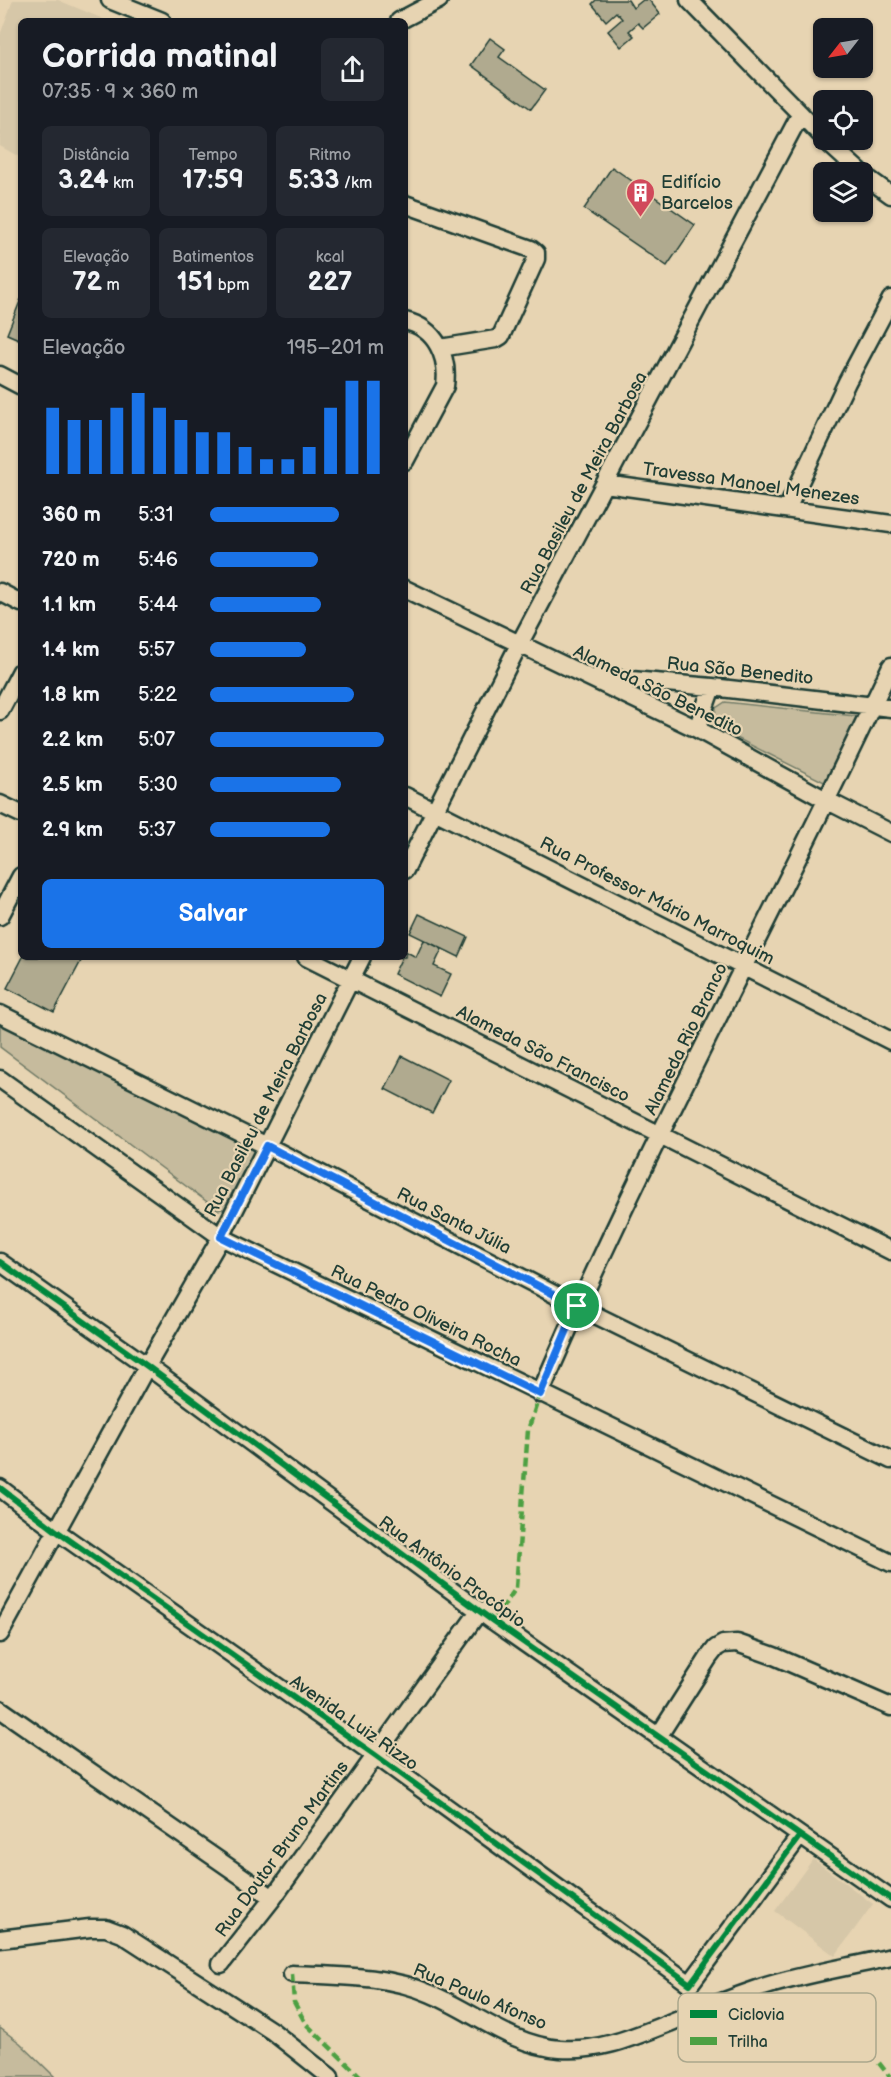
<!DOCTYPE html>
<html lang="pt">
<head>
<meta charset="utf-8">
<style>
  :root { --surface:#171b24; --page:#242831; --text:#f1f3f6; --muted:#9ea1a6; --accent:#1a73e8 }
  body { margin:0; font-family:"Balsamiq Sans",sans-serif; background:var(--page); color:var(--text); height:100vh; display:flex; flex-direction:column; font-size:22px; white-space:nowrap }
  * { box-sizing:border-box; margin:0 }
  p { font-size:20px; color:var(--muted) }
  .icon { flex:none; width:33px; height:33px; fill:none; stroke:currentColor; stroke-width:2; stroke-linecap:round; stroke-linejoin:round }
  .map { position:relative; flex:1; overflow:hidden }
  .drawer { position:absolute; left:18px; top:18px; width:390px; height:942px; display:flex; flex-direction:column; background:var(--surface); border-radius:9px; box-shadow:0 2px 4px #0004 }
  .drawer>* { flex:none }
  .needle { width:39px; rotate:239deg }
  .fabs { position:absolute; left:813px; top:18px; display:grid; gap:12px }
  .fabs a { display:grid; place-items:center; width:60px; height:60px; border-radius:9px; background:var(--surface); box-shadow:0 2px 4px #0004; font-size:30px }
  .pin { position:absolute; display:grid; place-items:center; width:51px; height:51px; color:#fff; margin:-26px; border:3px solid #fff; border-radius:50%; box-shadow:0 2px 6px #0007 }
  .round { display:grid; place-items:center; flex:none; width:63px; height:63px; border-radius:9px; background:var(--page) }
  .summary { display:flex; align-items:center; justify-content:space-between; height:102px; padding:0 24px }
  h1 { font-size:33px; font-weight:800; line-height:45px }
  .stats { display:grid; grid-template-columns:repeat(3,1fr); gap:9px; height:102px; padding:6px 24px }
  .stats div { display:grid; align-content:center; border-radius:9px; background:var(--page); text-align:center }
  .stats b { font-size:26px; font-weight:800 }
  .stats small { font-size:16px; font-weight:400 }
  .stats p { font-size:16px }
  .chart { height:168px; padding:12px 24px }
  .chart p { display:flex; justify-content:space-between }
  .chart svg { width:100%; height:108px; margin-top:6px; stroke:var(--accent); stroke-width:6 }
  .action { display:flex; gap:12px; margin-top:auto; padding:12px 24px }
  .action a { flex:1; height:69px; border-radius:9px; background:var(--accent); color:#fff; font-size:24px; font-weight:800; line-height:69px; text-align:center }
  ul { padding:0 24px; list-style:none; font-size:20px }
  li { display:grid; grid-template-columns:96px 72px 1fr; align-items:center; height:45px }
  li i { height:15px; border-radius:8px; background:var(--accent) }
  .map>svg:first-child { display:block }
</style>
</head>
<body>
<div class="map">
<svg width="891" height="2077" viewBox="0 0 891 2077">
  <rect width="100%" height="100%" fill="#e7d4b2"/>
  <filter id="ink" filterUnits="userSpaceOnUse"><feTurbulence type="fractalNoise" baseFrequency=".0167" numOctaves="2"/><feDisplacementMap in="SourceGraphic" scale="12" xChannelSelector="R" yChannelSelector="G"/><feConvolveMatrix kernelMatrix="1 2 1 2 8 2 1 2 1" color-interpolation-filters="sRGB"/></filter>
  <g filter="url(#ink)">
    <path fill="#d6c7a8" d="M 13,0 L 58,0 L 108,21 L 21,21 L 21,158 L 0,146 L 0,35 Z
      M 813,1859 L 873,1904 L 835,1956 L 775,1911 Z"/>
    <path fill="#c6bb9d" stroke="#727c68" stroke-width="1.5" d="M 725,702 L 864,717 L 838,789 L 719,729 L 714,721 L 716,708 Z
      M 0,1009 L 250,1142 L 255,1151 L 229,1208 L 218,1210 L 0,1047 Z
      M 0,2028 L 20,2043 L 55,2077 L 0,2077 Z"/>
    <path fill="#b0aa8f" stroke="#1f3d34" stroke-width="1.5" d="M 596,0 L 628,0 L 633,8 L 643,0 L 649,0 L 660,14 L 643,28 L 638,23 L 629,31 L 634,36 L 621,47 L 608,31 L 622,19 L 616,12 L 606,21 L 592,4 Z
      M 490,38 L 505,49 L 499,57 L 545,90 L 531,109 L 471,65 Z
      M 612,167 L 695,225 L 667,266 L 584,209 Z
      M 21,299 L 21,340 L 7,334 Z
      M 419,914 L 468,937 L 459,957 L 410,933 Z
      M 424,940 L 442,949 L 434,966 L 451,974 L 440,997 L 394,974 L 402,957 L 405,957 L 405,951 L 416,957 Z
      M 23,957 L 78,957 L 82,959 L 54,1012 L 7,988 Z
      M 402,1056 L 449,1080 L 432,1113 L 385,1089 Z"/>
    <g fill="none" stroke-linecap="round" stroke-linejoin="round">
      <defs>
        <path id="minor" d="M 110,0 L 162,21
          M 689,0 L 824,138
          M 399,21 L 439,0
          M 825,140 L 860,172
          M 862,174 L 891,195
          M 405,204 L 531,249 L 536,253 L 536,259 L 501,336 L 496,339 L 440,348
          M 405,321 C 436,328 449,357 445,386 L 405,461
          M 0,375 L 21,386
          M 605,484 L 891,524
          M 787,509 L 847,382 L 891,299
          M 405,589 L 697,729 L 826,800 L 891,833
          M 0,592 L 21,603
          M 597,677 L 712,687 L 891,708
          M 0,711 L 21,671
          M 697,729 L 712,687
          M 405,796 L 891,1041
          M 0,804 L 21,814
          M 405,870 L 513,656 L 800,115
          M 0,916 L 21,876
          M 306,957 L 891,1251
          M 0,1014 L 267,1146 L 577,1306 L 891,1460
          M 0,1079 L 221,1237 L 891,1563
          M 0,1262 L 147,1366 L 493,1621 L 891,1899
          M 540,1394 C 646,1146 777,910 891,666
          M 0,1488 L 55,1530 L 375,1755 L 690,1984 L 799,1837
          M 0,1634 L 147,1366 L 221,1237 L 362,957
          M 0,1709 L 273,1898
          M 658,1737 L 709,1657 L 716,1648 L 723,1644 L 737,1643 L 774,1656 L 891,1707
          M 0,1939 L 90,1928 L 106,1928 L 122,1934 L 272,2031 L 330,2077
          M 221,1964 L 273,1898 L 480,1610
          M 292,1974 C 339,1976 388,1975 431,1994 C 474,2012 511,2045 560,2049 C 599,2052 633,2037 669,2023 C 700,2010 731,1998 763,1987 C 804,1974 849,1967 891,1957"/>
      </defs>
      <use href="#minor" stroke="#1f3d34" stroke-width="21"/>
      <use href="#minor" stroke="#e7d4b2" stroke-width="16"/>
      <path stroke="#4da043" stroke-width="4.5" stroke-dasharray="9 4.5" stroke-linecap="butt" d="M 493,1621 L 516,1588 L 528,1430 L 540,1394
        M 292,1974 L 294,2002 L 306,2024 L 361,2077
        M 879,2063 L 890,2077"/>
      <defs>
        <path id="cycleway" d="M 0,1262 L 147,1366 L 493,1621 L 891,1899
          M 0,1488 L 55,1530 L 375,1755 L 690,1984 L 799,1837"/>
      </defs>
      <use href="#cycleway" stroke="#e7d4b2" stroke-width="10"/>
      <use href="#cycleway" stroke="#00873e" stroke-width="6"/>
    </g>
  </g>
  <g fill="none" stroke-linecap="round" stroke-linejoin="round" filter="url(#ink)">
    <defs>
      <path id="route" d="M 267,1146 L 577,1306 L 540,1394 L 221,1237 Z"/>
    </defs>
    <use href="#route" stroke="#fff" stroke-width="12"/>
    <use href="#route" stroke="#1a73e8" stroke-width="8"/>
  </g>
  <defs>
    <symbol id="building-pin" viewBox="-11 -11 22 30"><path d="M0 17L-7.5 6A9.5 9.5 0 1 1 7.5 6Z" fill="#d1495b" stroke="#e7d4b2"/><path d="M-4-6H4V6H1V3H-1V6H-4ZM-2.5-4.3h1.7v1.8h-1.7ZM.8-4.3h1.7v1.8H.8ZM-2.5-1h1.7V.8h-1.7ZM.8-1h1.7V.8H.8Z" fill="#fff"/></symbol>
  </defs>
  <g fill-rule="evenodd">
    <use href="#building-pin" x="624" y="176" width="33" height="45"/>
  </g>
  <g text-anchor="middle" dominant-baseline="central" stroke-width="4.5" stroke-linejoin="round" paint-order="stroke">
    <g font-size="18" fill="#1f3d34" stroke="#e7d4b2" text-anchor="start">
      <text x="661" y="182">Edifício<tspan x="661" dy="21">Barcelos</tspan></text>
    </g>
    <g font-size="18" fill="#1f3d34" stroke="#e7d4b2">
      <text transform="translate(584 483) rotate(-62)">Rua Basileu de Meira Barbosa</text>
      <text transform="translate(751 484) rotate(8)">Travessa Manoel Menezes</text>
      <text transform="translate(740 671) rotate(6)">Rua São Benedito</text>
      <text transform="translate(658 691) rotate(26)">Alameda São Benedito</text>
      <text transform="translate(657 901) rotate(27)">Rua Professor Mário Marroquim</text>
      <text transform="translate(686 1039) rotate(-64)">Alameda Rio Branco</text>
      <text transform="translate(543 1054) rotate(27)">Alameda São Francisco</text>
      <text transform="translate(266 1105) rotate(-63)">Rua Basileu de Meira Barbosa</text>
      <text transform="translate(454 1221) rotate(27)">Rua Santa Júlia</text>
      <text transform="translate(426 1316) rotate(26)">Rua Pedro Oliveira Rocha</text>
      <text transform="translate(452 1572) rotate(36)">Rua Antônio Procópio</text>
      <text transform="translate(354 1723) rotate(35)">Avenida Luiz Rizzo</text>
      <text transform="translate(282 1849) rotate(-54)">Rua Doutor Bruno Martins</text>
      <text transform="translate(480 1997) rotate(23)">Rua Paulo Afonso</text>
    </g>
  </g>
  <rect x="678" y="1993" width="198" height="69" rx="9" fill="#e7d4b2" stroke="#aba78c" stroke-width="1.5"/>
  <rect x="690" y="2010" width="27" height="8" fill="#00873e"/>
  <rect x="690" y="2037" width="27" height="8" fill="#4da043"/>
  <g font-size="16" fill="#1f3d34">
    <text x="728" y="2020">Ciclovia</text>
    <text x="728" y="2047">Trilha</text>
  </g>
</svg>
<div class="fabs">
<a><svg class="needle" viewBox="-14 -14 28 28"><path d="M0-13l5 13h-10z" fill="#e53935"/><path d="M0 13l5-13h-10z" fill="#9ea1a6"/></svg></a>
<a><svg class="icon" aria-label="locate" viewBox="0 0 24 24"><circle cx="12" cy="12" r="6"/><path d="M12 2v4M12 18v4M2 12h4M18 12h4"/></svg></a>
<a><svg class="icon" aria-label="layers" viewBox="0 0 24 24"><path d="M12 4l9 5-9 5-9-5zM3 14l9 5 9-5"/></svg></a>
</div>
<div class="pin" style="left:577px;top:1306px;background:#1e9e55"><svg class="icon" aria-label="arrive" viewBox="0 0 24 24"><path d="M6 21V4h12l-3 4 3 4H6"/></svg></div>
<section class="drawer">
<div class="summary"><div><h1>Corrida matinal</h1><p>07:35 · 9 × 360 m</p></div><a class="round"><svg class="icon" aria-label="share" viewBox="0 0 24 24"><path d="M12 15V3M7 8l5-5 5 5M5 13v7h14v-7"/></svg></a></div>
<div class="stats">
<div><p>Distância</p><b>3.24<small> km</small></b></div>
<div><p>Tempo</p><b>17:59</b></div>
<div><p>Ritmo</p><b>5:33<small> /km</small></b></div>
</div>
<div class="stats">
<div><p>Elevação</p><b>72<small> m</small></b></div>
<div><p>Batimentos</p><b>151<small> bpm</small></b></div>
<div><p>kcal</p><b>227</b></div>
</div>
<div class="chart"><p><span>Elevação</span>195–201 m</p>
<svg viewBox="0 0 160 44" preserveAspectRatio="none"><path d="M5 44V17M15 44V22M25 44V22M35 44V17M45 44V11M55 44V17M65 44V22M75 44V27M85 44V27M95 44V33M105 44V38M115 44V38M125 44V33M135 44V17M145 44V6M155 44V6"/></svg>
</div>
<ul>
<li><b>360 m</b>5:31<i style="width:74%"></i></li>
<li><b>720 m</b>5:46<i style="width:62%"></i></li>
<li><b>1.1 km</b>5:44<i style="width:64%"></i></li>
<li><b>1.4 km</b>5:57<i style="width:55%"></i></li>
<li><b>1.8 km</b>5:22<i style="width:83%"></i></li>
<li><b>2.2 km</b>5:07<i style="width:100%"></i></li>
<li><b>2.5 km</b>5:30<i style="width:75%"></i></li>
<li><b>2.9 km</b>5:37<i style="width:69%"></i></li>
</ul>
<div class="action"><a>Salvar</a></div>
</section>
</div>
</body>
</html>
